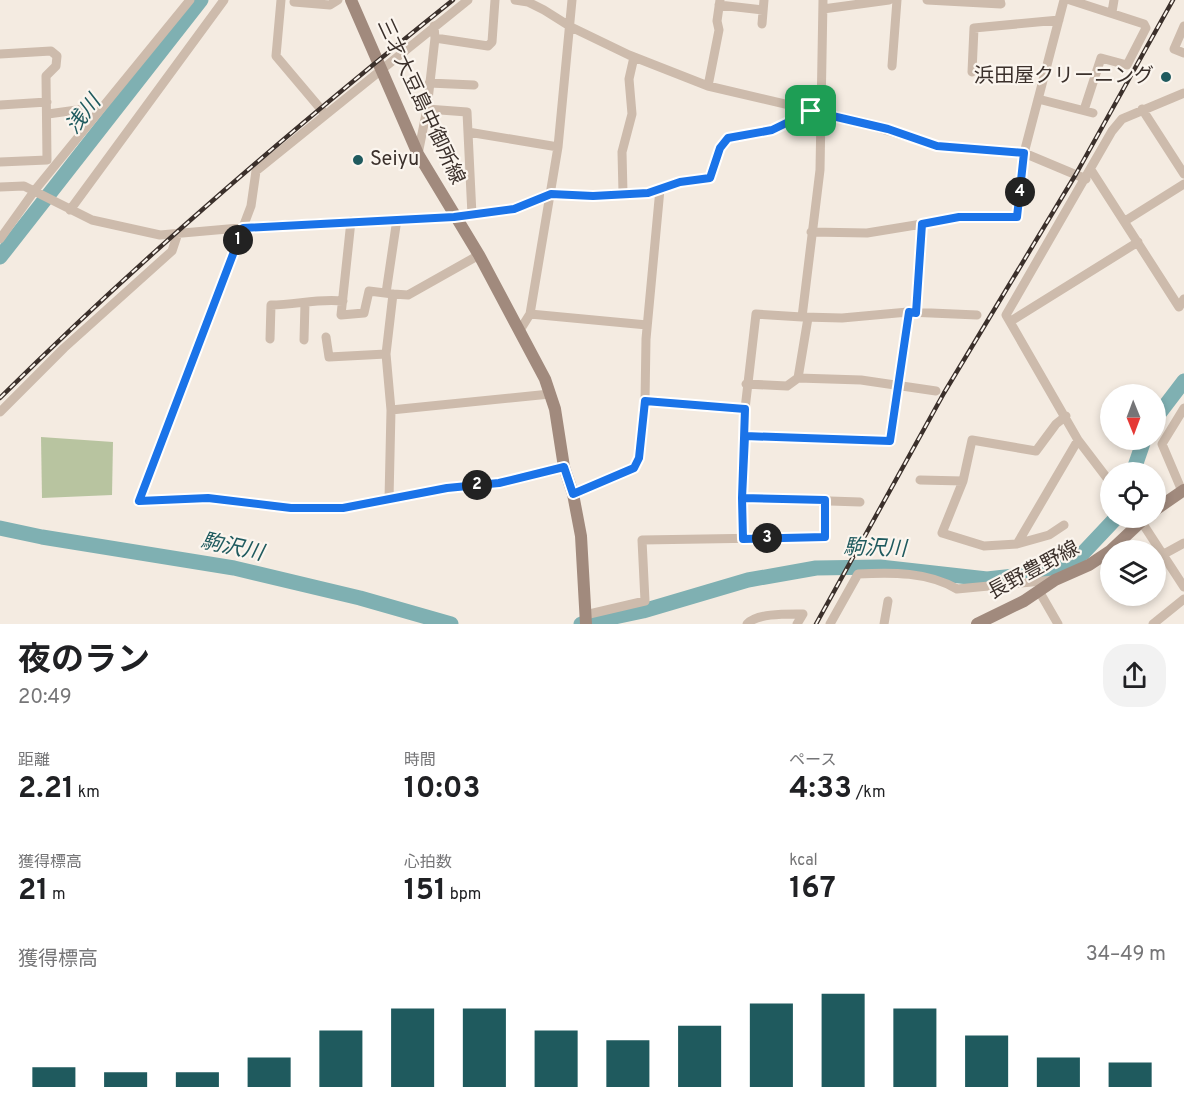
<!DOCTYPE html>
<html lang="ja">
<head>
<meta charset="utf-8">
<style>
  :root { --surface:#fff; --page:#f2f2f2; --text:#202124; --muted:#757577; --accent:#1f5a5e }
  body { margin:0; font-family:Overpass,"Noto Sans JP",sans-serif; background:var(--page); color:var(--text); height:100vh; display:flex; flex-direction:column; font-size:22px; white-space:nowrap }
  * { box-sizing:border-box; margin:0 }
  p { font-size:20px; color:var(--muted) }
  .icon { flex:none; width:33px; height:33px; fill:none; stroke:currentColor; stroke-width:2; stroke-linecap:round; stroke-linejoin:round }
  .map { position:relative; height:624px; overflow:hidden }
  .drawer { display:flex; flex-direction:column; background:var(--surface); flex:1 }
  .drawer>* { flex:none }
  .needle { width:39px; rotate:179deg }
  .controls { position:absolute; left:1100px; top:384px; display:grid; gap:12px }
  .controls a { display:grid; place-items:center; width:66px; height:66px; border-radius:50%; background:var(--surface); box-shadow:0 3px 9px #0003; font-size:30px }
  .pin { position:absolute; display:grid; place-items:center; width:51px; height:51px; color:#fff; margin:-26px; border-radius:12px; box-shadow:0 3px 9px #0006 }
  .km { position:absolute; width:30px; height:30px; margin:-15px; border-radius:50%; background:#222; color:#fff; font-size:16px; line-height:30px; text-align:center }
  .round { display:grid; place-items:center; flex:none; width:63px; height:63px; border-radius:24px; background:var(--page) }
  .summary { display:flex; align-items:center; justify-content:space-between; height:102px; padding:0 18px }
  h1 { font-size:33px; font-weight:700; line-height:45px }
  .stats { display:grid; grid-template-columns:repeat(3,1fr); gap:9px; height:102px; padding:6px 18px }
  .stats div { display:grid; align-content:center }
  .stats b { font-size:30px; font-weight:700 }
  .stats small { font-size:16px; font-weight:400 }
  .stats p { font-size:16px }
  .chart { height:168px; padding:12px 18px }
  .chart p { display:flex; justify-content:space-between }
  .chart svg { width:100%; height:108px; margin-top:6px; stroke:var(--accent); stroke-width:6 }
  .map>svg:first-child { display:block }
</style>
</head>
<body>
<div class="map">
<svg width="1184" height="624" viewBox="0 0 1184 624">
  <rect width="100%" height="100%" fill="#f4ebe1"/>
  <path fill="#b8c4a0" d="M 41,437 L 113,442 L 112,495 L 42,498 Z"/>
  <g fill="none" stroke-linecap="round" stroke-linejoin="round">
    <path stroke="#7fb0b2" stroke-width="15" d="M 0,257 L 201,0
      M 1155,419 L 1184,381
      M 1133,472 L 1144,440
      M 0,528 L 42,537 L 234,568 L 360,598 L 451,624
      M 581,624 L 643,611 L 748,580 L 816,568 L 880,567 L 987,579 L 1040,573 L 1060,569 L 1083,553 L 1116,518"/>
    <path stroke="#cdbbac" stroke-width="9" d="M 281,0 L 276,56 L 325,114
      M 468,0 L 256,171 L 251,206 L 139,501 L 209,498 L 291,508 L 343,508 L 447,488 L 499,483 L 564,467
      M 515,0 L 528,2 L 544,10 L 571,27 L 629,55 L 708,86 L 849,119 L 937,146 L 1024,153 L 1086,179
      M 927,0 L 1001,4 L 1000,0
      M 1070,0 L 1144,24 L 1146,28 L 1127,65 L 1101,58 L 1084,110
      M 294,2 L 330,5 L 338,0
      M 719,5 L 763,10
      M 823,9 L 889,0
      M 1112,12 L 1114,0
      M 762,24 L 764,0
      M 434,26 L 435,38 L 488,46 L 492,42 L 495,0
      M 1184,26 L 1174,49 L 1184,53
      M 0,54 L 51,51 L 57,56 L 56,66 L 46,76 L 47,160 L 0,162
      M 892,66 L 897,0
      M 972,72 L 974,28 L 1059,20
      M 429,83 L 474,85
      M 708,86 L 719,30 L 717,21 L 720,0
      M 1038,99 L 1093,113
      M 0,105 L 47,102
      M 427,109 L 435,38
      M 1142,109 L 1184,174
      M 48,114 L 84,109
      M 468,132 L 558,147
      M 418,154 L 427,109 L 467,112 L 472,215
      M 1091,170 L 1179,307 L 1184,299
      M 0,187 L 24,186 L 92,220 L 160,235 L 274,225 L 454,217 L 514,209 L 551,194 L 593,196 L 648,193 L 680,182 L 710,178 L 720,149 L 728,138 L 772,130 L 811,111
      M 623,193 L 622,152 L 632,114 L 629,79 L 634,57
      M 70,210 L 224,0
      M 351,221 L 341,315 L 364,313 L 369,291 L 393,294 L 386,354 L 391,410 L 389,499
      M 1125,221 L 1184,184
      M 922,224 L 959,217 L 1017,217 L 1024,153 L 1064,0
      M 811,232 L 867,233 L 922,224 L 916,313
      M 0,239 L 35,190 L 190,0
      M 386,293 L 397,219
      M 393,294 L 408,295 L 479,255
      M 530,314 L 647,325
      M 803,317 L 842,318 L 908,312
      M 808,318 L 798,378 L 861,380 L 936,391
      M 1011,321 L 1138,242
      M 520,330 L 530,314 L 558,147 L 572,0
      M 326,337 L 329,357 L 386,354
      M 270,339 L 271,305 C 296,305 318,298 343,301
      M 304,340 L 305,303
      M 746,384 L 787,386 L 798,378
      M 645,401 L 745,409 L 756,314 L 802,317 L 820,170 L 823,0
      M 745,409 L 745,436
      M 391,410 L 550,394
      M 0,412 L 64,348 L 172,251 L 178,233
      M 1066,416 L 1056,424 L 1036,451 L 972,440 L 963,481 L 942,533 L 984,546 L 1017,544 L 1078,440
      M 920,480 L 963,481
      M 1110,482 L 1078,440 L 1006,315 L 1112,131 L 1122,119 L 1184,93
      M 1182,491 L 1162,444 L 1184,408
      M 573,494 L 634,468 L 639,457 L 645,401 L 646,339 L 660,189
      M 742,498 L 860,502
      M 1141,521 L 1184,587
      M 743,539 L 742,498 L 745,436 L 890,441 L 908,312 L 977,315
      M 1017,544 L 1049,535 L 1064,525
      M 1164,554 L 1184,543
      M 1039,591 L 1058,624
      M 585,615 L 645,601 L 642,540 L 825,537 L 825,500
      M 747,624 C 757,613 787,614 803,614 L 797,624
      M 830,624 L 858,574 C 892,572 928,572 957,589 L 1053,580
      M 884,624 L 888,601
      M 1153,624 L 1184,599"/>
    <path stroke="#a18a7d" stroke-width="12" d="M 351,0 L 418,154 L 479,255 L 545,379 L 555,409 L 564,467 L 573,494 L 581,536 L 586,624
      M 1155,510 L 1184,490
      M 1111,550 L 1145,518
      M 977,624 L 1024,601 L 1055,580 L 1089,565 L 1110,551"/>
    <defs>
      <path id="rail" d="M 0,398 C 143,256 296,126 453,0
        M 816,624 L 944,393 L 1076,174 L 1173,0"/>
    </defs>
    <use href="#rail" stroke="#3b302b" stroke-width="4.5"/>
    <use href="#rail" stroke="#fbf5ee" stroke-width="2" stroke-dasharray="7" stroke-linecap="butt"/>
  </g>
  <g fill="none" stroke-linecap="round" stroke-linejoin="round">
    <defs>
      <path id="route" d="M 811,111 L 772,130 L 728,138 L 720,148 L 710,178 L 680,182 L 648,193 L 593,196 L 551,194 L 514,209 L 454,217 L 243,228 L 139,501 L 208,498 L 291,508 L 343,508 L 447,488 L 499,483 L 564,467 L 573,494 L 634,468 L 639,458 L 645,401 L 745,409 L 742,498 L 825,500 L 825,537 L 743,539 L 742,498 L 745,436 L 890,441 L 909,312 L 916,313 L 922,224 L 959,217 L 1017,217 L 1024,153 L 937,146 L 888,129 L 811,111"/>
    </defs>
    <use href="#route" stroke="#fff" stroke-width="12"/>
    <use href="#route" stroke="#1a73e8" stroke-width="8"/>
  </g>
  <g fill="#1f5a5e" stroke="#fbf5ee" stroke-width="2">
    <circle cx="1166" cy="77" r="6"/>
    <circle cx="358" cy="160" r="6"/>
  </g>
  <g text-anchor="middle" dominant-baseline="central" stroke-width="4.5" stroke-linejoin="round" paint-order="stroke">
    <g font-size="20" fill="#3b302b" stroke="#fbf5ee" text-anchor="end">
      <text x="1154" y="77">浜田屋クリーニング</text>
      <text x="370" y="160" text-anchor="start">Seiyu</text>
    </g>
    <g font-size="20" fill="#3b302b" stroke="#fbf5ee">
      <text transform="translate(420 102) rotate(65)">三才大豆島中御所線</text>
      <text transform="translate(1034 571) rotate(-28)">長野豊野線</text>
    </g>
    <g font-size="21" font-style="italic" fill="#1f5a5e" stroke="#fbf5ee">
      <text transform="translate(84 115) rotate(-52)">浅川</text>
      <text transform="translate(232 548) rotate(12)">駒沢川</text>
      <text transform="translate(875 549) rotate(2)">駒沢川</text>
    </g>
  </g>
</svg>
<div class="controls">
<a><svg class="needle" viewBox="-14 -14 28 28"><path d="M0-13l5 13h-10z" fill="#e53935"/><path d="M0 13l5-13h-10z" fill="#757577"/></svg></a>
<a><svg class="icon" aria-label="locate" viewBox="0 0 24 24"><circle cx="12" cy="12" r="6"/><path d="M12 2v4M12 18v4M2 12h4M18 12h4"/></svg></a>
<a><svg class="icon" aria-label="layers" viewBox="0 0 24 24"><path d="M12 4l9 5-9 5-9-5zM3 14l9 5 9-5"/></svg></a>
</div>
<div class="pin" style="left:811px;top:111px;background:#1e9e55"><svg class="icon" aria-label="arrive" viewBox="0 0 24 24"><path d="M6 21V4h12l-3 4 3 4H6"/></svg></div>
<b class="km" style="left:238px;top:240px">1</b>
<b class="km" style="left:477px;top:485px">2</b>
<b class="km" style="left:767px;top:538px">3</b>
<b class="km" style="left:1020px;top:192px">4</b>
</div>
<section class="drawer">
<div class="summary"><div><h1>夜のラン</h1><p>20:49</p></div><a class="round"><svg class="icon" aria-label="share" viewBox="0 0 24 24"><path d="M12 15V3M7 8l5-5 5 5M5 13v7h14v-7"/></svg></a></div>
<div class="stats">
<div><p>距離</p><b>2.21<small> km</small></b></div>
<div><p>時間</p><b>10:03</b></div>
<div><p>ペース</p><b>4:33<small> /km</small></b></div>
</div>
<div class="stats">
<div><p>獲得標高</p><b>21<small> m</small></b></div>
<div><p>心拍数</p><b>151<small> bpm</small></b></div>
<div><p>kcal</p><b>167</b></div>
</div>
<div class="chart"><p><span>獲得標高</span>34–49 m</p>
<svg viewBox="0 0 160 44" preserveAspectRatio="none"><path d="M5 44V36M15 44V38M25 44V38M35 44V32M45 44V21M55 44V12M65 44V12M75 44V21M85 44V25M95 44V19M105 44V10M115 44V6M125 44V12M135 44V23M145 44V32M155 44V34"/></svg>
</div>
</section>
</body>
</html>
